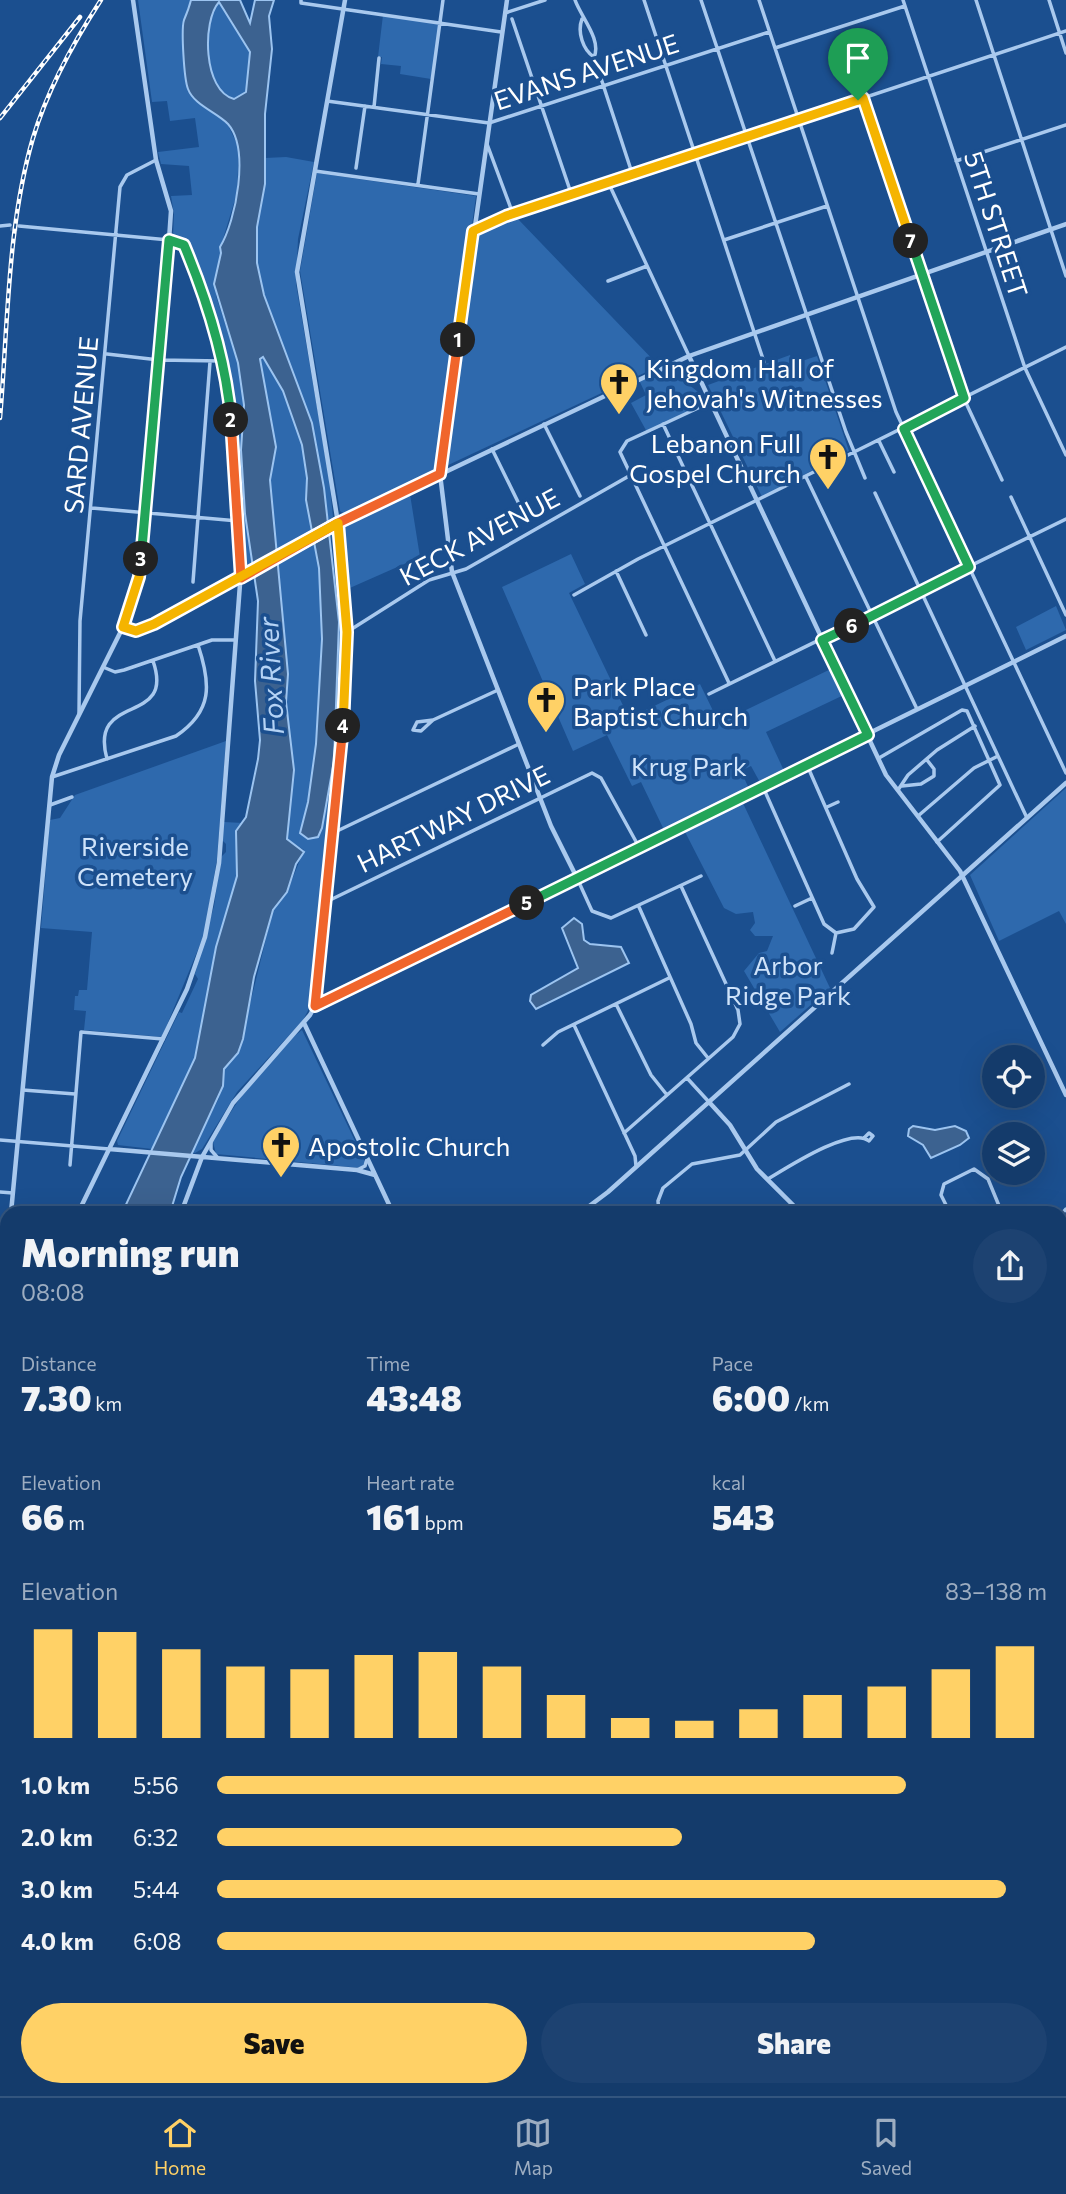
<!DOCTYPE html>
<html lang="en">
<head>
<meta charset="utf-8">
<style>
  :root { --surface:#143b6b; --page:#1d4271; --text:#f1f3f6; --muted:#9dadc1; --line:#33557e; --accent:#ffd166 }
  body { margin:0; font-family:Commissioner,sans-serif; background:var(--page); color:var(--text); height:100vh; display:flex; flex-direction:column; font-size:26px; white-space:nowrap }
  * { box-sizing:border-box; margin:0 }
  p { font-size:23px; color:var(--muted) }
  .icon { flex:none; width:38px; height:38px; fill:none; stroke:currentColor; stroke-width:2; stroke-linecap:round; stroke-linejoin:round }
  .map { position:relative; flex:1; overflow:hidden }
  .side { position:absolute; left:0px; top:1206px; width:1068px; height:891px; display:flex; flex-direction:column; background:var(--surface); border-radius:21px 21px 0 0; box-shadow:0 7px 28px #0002,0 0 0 2px var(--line) }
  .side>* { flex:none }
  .tools { position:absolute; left:982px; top:1045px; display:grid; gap:14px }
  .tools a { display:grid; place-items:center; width:63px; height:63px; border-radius:50%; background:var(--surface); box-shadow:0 7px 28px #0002,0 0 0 2px var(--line); font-size:35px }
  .pin { position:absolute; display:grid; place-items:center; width:60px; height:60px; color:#fff; margin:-72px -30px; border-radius:50% 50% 50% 0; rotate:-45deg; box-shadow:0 0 7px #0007 }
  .pin .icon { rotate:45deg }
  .km { position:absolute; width:35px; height:35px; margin:-18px; border-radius:50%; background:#222; color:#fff; font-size:19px; line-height:35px; text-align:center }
  .round { display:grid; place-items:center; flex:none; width:74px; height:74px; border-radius:37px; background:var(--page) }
  .overview { display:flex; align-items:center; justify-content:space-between; height:119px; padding:0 21px }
  h1 { font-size:38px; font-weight:800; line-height:52px }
  .stats { display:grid; grid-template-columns:repeat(3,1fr); gap:10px; height:119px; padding:7px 21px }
  .stats div { display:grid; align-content:center }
  .stats b { font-size:35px; font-weight:800 }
  .stats small { font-size:19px; font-weight:400 }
  .stats p { font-size:19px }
  .chart { height:196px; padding:14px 21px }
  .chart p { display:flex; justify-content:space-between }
  .chart svg { width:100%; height:126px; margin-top:7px; stroke:var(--accent); stroke-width:6 }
  .cta { display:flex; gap:14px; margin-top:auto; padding:14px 21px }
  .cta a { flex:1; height:80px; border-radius:42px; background:var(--accent); color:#111; font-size:28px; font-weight:800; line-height:80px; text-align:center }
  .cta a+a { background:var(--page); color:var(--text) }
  ul { padding:0 21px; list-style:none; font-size:23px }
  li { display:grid; grid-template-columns:112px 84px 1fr; align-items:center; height:52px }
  li i { height:18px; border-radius:9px; background:var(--accent) }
  .menu { display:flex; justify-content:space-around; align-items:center; height:98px; border-top:2px solid var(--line); background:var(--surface); font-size:19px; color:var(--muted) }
  .menu a { display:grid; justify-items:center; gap:4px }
  .menu .selected { color:var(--accent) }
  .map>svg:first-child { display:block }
</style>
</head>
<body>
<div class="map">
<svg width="1066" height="2096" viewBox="0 0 1066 2096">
  <rect width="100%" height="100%" fill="#1b4f8f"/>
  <path fill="#2e69ad" d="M 138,0 L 191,0 L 183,23 L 182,39 L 187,88 L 196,100 L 227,123 L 239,148 L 237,193 L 223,239 L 216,296 L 238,363 L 244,405 L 241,450 L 245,514 L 254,567 L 248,571 L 244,568 L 243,555 L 229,371 L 189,250 L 183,241 L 173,235 L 174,214 L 171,196 L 192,195 L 189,166 L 161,164 L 158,152 L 199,147 L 195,118 L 170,121 L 167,101 L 152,102 Z
    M 219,2 L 250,52 L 246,93 L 234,99 C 203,91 202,21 219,2 Z
    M 383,15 L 440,23 L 431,79 L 400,74 L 401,66 L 381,64 L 382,57 L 378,57 Z
    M 286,157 L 314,162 L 298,239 L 296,284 L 329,478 L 343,614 L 337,754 L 312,1003 L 303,1020 L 237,1092 L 202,1149 L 195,1153 L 192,1152 L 219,1098 L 226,1064 L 238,1053 L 273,910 L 287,892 L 304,850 L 287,839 L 294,770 L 286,702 L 288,674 L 270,480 L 276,447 L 260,359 L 263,357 L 266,357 L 283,391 L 302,445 L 307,478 L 306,500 L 319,567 L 322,639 L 316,744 L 308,802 L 300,833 L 334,760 L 339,622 L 332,541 L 315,438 L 258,278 L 257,227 L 265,184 L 265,158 Z
    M 317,173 L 476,196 L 438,471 L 346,515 L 340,511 L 300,271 Z
    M 517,218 L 659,366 L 444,467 L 476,233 Z
    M 790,355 L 793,364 L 817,356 L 849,451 L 762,497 L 708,385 Z
    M 666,367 L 711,402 L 647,432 L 631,403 L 646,395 L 639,380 Z
    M 409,488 L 420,557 L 343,591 L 338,523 Z
    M 571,554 L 585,584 L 569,593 L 629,718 L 700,684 L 719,723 L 835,667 L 848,693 L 766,732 L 786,775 L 762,786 L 751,766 L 741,771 L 750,791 L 665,832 L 641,782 L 632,786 L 607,735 L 573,751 L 502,587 Z
    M 1056,606 L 1066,630 L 1026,650 L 1016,627 Z
    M 226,741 L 217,859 L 204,935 L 162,1037 L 84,1030 L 86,1011 L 74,1010 L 75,996 L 78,996 L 79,990 L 87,990 L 92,932 L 41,928 L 50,820 L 60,818 L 75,795 Z
    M 1066,788 L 1066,924 L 1059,911 L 999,941 L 970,875 Z
    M 741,799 L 830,988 L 780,1032 L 744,971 L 759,953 L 767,951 L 773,936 L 755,936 L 750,930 L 755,923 L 753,912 L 736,914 L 724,908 L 682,826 Z
    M 224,822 L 243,823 L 236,831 L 237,876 L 216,947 L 195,1058 L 152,1149 L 118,1145 L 117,1141 L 179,1012 L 182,1013 L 198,979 L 195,974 L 214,906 L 221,857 L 226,852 L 226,844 L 222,840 Z
    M 302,1030 L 366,1164 L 361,1168 L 216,1154 L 213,1142 C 237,1100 264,1059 302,1030 Z"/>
  <path fill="#3c6290" stroke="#9cc4f0" stroke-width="2" fill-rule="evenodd" d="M 191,0 L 240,0 L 250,23 L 255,0 L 274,0 L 269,16 L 272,49 L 265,114 L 265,184 L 257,227 L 257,263 L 264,295 L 312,423 L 324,488 L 339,622 L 334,761 L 322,828 L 318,837 L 308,839 L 300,833 L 308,802 L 316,744 L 322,639 L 319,568 L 306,500 L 307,478 L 302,445 L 283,391 L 263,357 L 260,359 L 276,447 L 270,480 L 288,674 L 286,702 L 294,770 L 287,839 L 304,852 L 296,864 L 287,892 L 273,910 L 254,977 L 243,1039 L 238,1053 L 224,1069 L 223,1086 L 181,1177 L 170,1213 L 122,1213 L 195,1058 L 216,947 L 237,876 L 236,831 L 246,817 L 258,759 L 260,740 L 255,681 L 258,601 L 245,514 L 241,450 L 244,405 L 238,363 L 214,284 L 221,253 L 220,247 C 236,221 250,149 228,124 C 216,112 194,105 188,89 C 184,79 181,29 184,20 C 187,13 189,8 191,0 ZM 219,2 L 250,52 L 246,92 L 234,99 C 203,91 202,21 219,2 Z
    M 574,918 L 582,924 L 584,940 L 590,944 L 621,947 L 629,963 L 536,1009 L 530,1001 L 531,995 L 578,968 L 562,928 Z
    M 913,1126 L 935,1130 L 955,1126 L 966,1131 L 969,1138 L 960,1145 L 931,1158 L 923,1145 L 908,1136 L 909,1129 Z"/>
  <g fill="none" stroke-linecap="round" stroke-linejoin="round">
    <path stroke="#9cc4f0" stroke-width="2" d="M 0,2012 L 7,2020"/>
    <path stroke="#3d69a0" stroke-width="3.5" stroke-dasharray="3.5 2" stroke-linecap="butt" d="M 10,229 L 18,229"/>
    <path stroke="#a9c9ee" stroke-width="3.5" d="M 301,0 L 301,3 L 501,32
      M 575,0 C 581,17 602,40 594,57 L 633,176
      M 644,0 L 764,362
      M 701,0 L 846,432 L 865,478
      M 759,0 L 896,412 L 1066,773
      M 903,0 L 1025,368 L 1066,455
      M 976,0 L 1066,276
      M 1049,0 L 1066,53
      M 505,13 L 545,0
      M 512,19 L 572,196
      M 582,19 C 577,32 583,50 594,57
      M 775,48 L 905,6
      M 863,98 L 959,388 L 1002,480
      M 327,101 L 489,123 L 769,32
      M 374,107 L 379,58
      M 487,144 L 513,214
      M 956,161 L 1066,125
      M 356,168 L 365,106
      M 315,171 L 479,194
      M 418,184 L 443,0
      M 609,184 L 689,356
      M 0,226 L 10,225
      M 19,226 L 169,240 L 140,577 L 123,627
      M 475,230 L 506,216 L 1066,31
      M 724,240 L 827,206
      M 608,281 L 647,266
      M 107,354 L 159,360 L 221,361
      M 711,402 L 627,441 L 620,452 L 729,683
      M 544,424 L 580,496
      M 663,424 L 775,661
      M 879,441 L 894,472
      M 492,449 L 520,506
      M 806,477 L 917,709
      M 875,493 L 1027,818
      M 1011,497 L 1066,615
      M 92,508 L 238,521
      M 616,571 L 646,635
      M 193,582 L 210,362
      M 574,595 L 638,559 L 1066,347
      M 347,632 L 429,580 L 466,569 L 629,476
      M 103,667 L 115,672 L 124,670 L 212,640 L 236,640
      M 709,694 L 1066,519
      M 79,713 L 80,621 L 120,187 L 127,175 L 156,160
      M 433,720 L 417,722 L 413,730 L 421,731 L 433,720 L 498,690
      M 879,758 L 962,710 L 967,711 L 1000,785 L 937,842
      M 107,759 C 88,691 176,727 153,661
      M 807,765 L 857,879 L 874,907 L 854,929 L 836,933
      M 52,777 L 176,736 C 213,711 211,684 198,645
      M 902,786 L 921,784 L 934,776 L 934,769 L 927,760
      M 763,787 L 824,924 L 836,933
      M 898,790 L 908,775 L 937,750 L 975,726
      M 50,805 L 72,797
      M 827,807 L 838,802
      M 918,816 L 974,768 L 998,756
      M 335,832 L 519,744
      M 577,878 L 592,911 L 611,918 L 701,876
      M 328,901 L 592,773 L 601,778 L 639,847
      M 795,906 L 812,898
      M 639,907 L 691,1024 L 696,1043 L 708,1058
      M 832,953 L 836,933
      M 616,1004 L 651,1075 L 667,1095
      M 574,1025 L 635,1156 L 636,1166
      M 543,1045 L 558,1032 L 669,978
      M 687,1078 L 709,1102
      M 23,1090 L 75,1094
      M 624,1133 L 733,1037 L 740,1024 L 738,1010 L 681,886
      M 0,1140 L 109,1149
      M 211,1143 L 211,1150 L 217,1157
      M 70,1165 L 81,1032 L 163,1039
      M 357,1170 L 365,1166 L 367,1159
      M 768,1179 C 788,1167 851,1126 869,1141 L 873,1136 L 869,1133 L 865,1137
      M 0,1192 L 13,1193
      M 659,1213 L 658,1201 L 663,1188 L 692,1164 L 740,1155 L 776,1122 L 849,1084
      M 780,1213 L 792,1204
      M 950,1213 L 941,1195 L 944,1184 L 974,1169 L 988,1179 L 1002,1213
      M 1060,1216 L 1066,1209
      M 1060,1221 L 1066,1223
      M 0,1355 L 7,1264
      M 0,1402 L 7,1403
      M 1060,1422 L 1066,1419
      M 0,1465 L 7,1465
      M 1060,1468 L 1066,1465
      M 1060,1473 L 1066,1472
      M 1060,1507 L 1066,1506
      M 0,1527 L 7,1528
      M 1060,1551 L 1066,1550
      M 0,1590 L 7,1591
      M 1060,1596 L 1066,1594
      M 1060,1699 L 1066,1700
      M 1060,1741 L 1066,1741
      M 1060,1797 L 1066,1794
      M 1060,1842 L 1066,1839
      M 1060,2016 L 1066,2011
      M 1060,2058 L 1066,2069
      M 371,2090 L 375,2096
      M 431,2090 L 436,2096
      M 498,2090 L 505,2096
      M 675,2090 L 694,2096
      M 746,2090 L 753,2096
      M 812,2090 L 816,2096
      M 904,2090 L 907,2096
      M 959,2090 L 962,2096
      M 309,2096 L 319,2090
      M 758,2096 L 765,2090
      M 1012,2096 L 1025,2090"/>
    <path stroke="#a9c9ee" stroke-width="4.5" d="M 507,0 L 440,474 L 452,572 L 551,826 L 577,878
      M 689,356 L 886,775 L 960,871 L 1066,1095
      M 316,1006 L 1066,636
      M 304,1023 L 393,1213
      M 709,1102 L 730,1125 L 757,1169 L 801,1213
      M 109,1149 L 357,1170 L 375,1175
      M 11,1213 L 52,777 L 59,755 L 123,627 L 132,631 L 144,629 L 207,598 L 338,523 L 689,356 L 1066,224
      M 78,1213 L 187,989 L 205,937 L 219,863 L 241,571 L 226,373 L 184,245 L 169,240 L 171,211 L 156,160 L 133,0
      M 181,1213 L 202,1157 L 233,1103 L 310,1015 L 315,1006 L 319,980 L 343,728 L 347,632 L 338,523 L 297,272 L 345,0
      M 580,1213 L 608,1192 L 1066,783
      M 0,1245 L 7,1245
      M 312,2090 L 316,2096
      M 127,2096 L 129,2090"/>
    <path stroke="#f0f6ff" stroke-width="6" d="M 1060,1383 L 1066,1380
      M 1060,1391 L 1066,1388
      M 0,1640 L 7,1641
      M 0,1645 L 7,1647"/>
    <defs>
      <path id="rail" d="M 0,118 L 80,17
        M 0,418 C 8,326 7,227 33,138 C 48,88 73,43 101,0
        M 0,1989 L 7,1996
        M 147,2090 L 154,2096"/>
    </defs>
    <use href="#rail" stroke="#fff" stroke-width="4.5"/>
    <use href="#rail" stroke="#1b4f8f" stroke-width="2" stroke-dasharray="5" stroke-linecap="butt"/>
  </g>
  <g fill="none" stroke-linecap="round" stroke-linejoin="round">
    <defs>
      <path id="split-1" d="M 458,340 L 473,231 L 506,216 L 858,100"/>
      <path id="split-2" d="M 231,420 L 241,578 L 338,523 L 440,474 L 458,340"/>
      <path id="split-3" d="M 141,559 L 169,240 L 184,245 C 207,300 226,360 231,420"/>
      <path id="split-4" d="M 141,559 L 139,577 L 123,627 L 136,631 L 154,624 L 338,523 L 347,632 L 343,726"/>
      <path id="split-5" d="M 343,726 L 315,1006 L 527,903"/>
      <path id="split-6" d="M 527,903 L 868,735 L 822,640 L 852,626"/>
      <path id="split-7" d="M 852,626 L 969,567 L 904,429 L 964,398 L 911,241"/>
      <path id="split-8" d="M 858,100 L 863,98 L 911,241"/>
    </defs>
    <use href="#split-1" stroke="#fff" stroke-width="14"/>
    <use href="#split-2" stroke="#fff" stroke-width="14"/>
    <use href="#split-3" stroke="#fff" stroke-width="14"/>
    <use href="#split-4" stroke="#fff" stroke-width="14"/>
    <use href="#split-5" stroke="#fff" stroke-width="14"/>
    <use href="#split-6" stroke="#fff" stroke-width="14"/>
    <use href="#split-7" stroke="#fff" stroke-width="14"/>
    <use href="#split-8" stroke="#fff" stroke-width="14"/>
    <use href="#split-1" stroke="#f5b400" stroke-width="9"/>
    <use href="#split-2" stroke="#f0652b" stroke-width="9"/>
    <use href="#split-3" stroke="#22a559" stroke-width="9"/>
    <use href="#split-4" stroke="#f5b400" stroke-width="9"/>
    <use href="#split-5" stroke="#f0652b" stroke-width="9"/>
    <use href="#split-6" stroke="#22a559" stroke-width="9"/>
    <use href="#split-7" stroke="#22a559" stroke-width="9"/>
    <use href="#split-8" stroke="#f5b400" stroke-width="9"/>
  </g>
  <defs>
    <symbol id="church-pin" viewBox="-11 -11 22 30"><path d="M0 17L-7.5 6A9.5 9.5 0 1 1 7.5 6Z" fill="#ffd166" stroke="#1b4f8f"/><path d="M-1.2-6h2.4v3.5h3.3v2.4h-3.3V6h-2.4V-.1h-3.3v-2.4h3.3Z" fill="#111"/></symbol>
  </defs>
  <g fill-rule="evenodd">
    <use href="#church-pin" x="597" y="360" width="44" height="60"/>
    <use href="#church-pin" x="806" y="435" width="44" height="60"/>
    <use href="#church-pin" x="524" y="678" width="44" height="60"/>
    <use href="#church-pin" x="259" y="1123" width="44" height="60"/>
  </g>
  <g text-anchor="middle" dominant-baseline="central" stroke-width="7" stroke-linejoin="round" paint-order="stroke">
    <g font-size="26" fill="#fff" stroke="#1b4f8f">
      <text transform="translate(586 71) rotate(-18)">EVANS AVENUE</text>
      <text transform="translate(997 224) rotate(72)">5TH STREET</text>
      <text transform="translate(80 425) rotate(-85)">SARD AVENUE</text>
      <text transform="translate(479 536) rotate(-28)">KECK AVENUE</text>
      <text transform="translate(453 818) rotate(-26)">HARTWAY DRIVE</text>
    </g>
    <g font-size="26" fill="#fff" stroke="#1b4f8f" text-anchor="start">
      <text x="646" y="367">Kingdom Hall of<tspan x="646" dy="30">Jehovah's Witnesses</tspan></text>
      <text x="801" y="442" text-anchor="end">Lebanon Full<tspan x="801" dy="30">Gospel Church</tspan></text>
      <text x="573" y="685">Park Place<tspan x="573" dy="30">Baptist Church</tspan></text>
      <text x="308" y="1145">Apostolic Church</text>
    </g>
    <g font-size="26" fill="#cfe3fa" stroke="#1b4f8f">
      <text x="689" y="765">Krug Park</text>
      <text x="135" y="845">Riverside<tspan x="135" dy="30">Cemetery</tspan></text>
      <text x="788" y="964">Arbor<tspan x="788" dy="30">Ridge Park</tspan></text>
    </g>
    <g font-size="28" font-style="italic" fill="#b5d3f5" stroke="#1b4f8f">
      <text transform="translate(270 676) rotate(-93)">Fox River</text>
    </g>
  </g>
</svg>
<div class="tools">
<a><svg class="icon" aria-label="locate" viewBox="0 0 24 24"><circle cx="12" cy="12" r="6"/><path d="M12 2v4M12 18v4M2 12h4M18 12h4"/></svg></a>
<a><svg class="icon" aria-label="layers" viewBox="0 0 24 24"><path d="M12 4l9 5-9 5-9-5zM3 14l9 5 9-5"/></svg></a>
</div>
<div class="pin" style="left:858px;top:100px;background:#1e9e55"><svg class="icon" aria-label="arrive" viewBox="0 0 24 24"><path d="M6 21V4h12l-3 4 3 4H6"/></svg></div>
<b class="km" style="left:458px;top:340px">1</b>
<b class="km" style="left:231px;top:420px">2</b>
<b class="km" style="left:141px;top:559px">3</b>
<b class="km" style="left:343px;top:726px">4</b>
<b class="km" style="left:527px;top:903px">5</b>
<b class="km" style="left:852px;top:626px">6</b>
<b class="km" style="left:911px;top:241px">7</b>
<section class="side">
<div class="overview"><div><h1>Morning run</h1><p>08:08</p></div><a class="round"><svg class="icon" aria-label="share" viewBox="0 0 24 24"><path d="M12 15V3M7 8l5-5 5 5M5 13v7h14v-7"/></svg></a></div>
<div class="stats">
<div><p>Distance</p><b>7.30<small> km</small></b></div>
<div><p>Time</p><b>43:48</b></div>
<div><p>Pace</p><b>6:00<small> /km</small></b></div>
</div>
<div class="stats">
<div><p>Elevation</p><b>66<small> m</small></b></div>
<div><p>Heart rate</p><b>161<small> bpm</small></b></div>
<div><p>kcal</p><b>543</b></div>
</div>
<div class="chart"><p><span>Elevation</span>83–138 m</p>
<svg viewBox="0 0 160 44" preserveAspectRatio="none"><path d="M5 44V6M15 44V7M25 44V13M35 44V19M45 44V20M55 44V15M65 44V14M75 44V19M85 44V29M95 44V37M105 44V38M115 44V34M125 44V29M135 44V26M145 44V20M155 44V12"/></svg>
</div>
<ul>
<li><b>1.0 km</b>5:56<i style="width:83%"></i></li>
<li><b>2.0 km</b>6:32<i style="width:56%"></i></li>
<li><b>3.0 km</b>5:44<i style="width:95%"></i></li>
<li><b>4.0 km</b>6:08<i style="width:72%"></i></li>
</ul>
<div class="cta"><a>Save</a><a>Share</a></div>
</section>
</div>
<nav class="menu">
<a class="selected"><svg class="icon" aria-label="home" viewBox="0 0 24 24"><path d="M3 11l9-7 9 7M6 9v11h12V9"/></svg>Home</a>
<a><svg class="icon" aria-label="map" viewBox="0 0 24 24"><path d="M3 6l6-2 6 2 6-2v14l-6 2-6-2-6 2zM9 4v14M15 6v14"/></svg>Map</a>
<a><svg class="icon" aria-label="saved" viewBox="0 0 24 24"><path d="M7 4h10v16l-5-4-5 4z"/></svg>Saved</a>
</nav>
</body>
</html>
